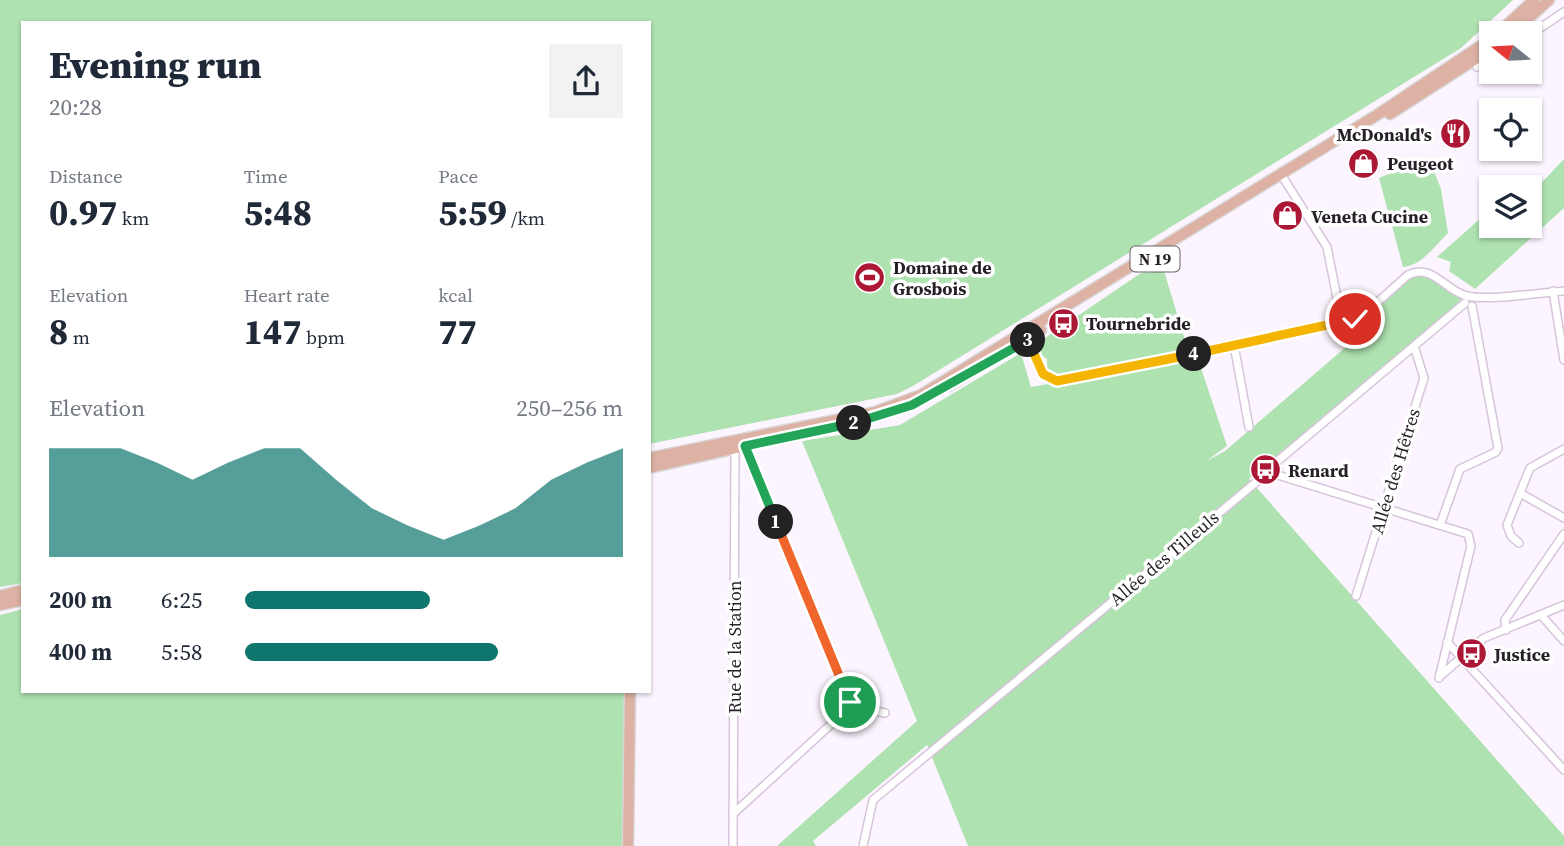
<!DOCTYPE html>
<html lang="en">
<head>
<meta charset="utf-8">
<style>
  :root { --surface:#fff; --page:#f2f2f3; --text:#1f2937; --muted:#747a83; --accent:#0f766e }
  body { margin:0; font-family:"Source Serif 4",serif; background:var(--page); color:var(--text); height:100vh; display:flex; flex-direction:column; font-size:26px; white-space:nowrap }
  * { box-sizing:border-box; margin:0 }
  p { font-size:23px; color:var(--muted) }
  .icon { flex:none; width:38px; height:38px; fill:none; stroke:currentColor; stroke-width:2; stroke-linecap:round; stroke-linejoin:round }
  .map { position:relative; flex:1; overflow:hidden }
  .side { position:absolute; left:21px; top:21px; width:630px; height:672px; display:flex; flex-direction:column; background:var(--surface); border-radius:0px; box-shadow:0 2px 5px #0004 }
  .side>* { flex:none }
  .needle { width:46px; rotate:288deg }
  .tools { position:absolute; left:1479px; top:21px; display:grid; gap:14px }
  .tools a { display:grid; place-items:center; width:63px; height:63px; border-radius:0px; background:var(--surface); box-shadow:0 2px 5px #0004; font-size:35px }
  .pin { position:absolute; display:grid; place-items:center; width:60px; height:60px; color:#fff; margin:-30px; border:4px solid #fff; border-radius:50%; box-shadow:0 2px 7px #0007 }
  .km { position:absolute; width:35px; height:35px; margin:-18px; border-radius:50%; background:#222; color:#fff; font-size:19px; line-height:35px; text-align:center }
  .round { display:grid; place-items:center; flex:none; width:74px; height:74px; border-radius:0px; background:var(--page) }
  .summary { display:flex; align-items:center; justify-content:space-between; height:119px; padding:0 28px }
  h1 { font-size:38px; font-weight:800; line-height:52px }
  .figures { display:grid; grid-template-columns:repeat(3,1fr); gap:10px; height:119px; padding:7px 28px }
  .figures div { display:grid; align-content:center }
  .figures b { font-size:35px; font-weight:800 }
  .figures small { font-size:19px; font-weight:400 }
  .figures p { font-size:19px }
  .chart { height:196px; padding:14px 28px }
  .chart p { display:flex; justify-content:space-between }
  .chart svg { width:100%; height:126px; margin-top:7px; fill:var(--accent); opacity:.7 }
  ul { padding:0 28px; list-style:none; font-size:23px }
  li { display:grid; grid-template-columns:112px 84px 1fr; align-items:center; height:52px }
  li i { height:18px; border-radius:9px; background:var(--accent) }
  .map>svg:first-child { display:block }
</style>
</head>
<body>
<div class="map">
<svg width="1564" height="846" viewBox="0 0 1564 846">
  <rect width="100%" height="100%" fill="#fcf4fe"/>
  <path fill="#aee2b1" d="M 0,0 L 1513,0 L 1461,48 L 913,386 L 897,394 L 649,444 L 649,23 L 23,23 L 23,583 L 0,587 Z
    M 1429,158 L 1441,189 L 1448,233 C 1436,245 1421,266 1403,267 L 1379,178 Z
    M 1564,159 L 1564,208 L 1475,289 L 1449,271 L 1451,262 L 1437,257 L 1491,209 L 1491,226 L 1530,226 L 1530,195 Z
    M 1164,271 L 1188,350 L 1196,353 L 1227,446 L 1205,462 L 1225,451 L 1375,322 L 1370,312 L 1404,281 L 1421,274 L 1461,295 L 1461,301 L 1442,319 L 1249,479 L 1564,836 L 1564,846 L 968,846 L 927,745 L 813,841 L 816,846 L 777,846 L 917,721 L 802,441 L 900,425 L 1021,353 L 1031,387 L 1048,384 L 1052,379 L 1052,371 L 1047,369 L 1047,359 L 1040,354 L 1036,344 L 1141,273 Z
    M 23,609 L 23,691 L 627,691 L 627,846 L 0,846 L 0,615 Z"/>
  <g fill="none" stroke-linecap="round" stroke-linejoin="round">
    <defs>
      <path id="minor" d="M 1530,35 L 1564,12
        M 1477,67 L 1491,59
        M 1284,179 L 1327,247 L 1342,323
        M 1553,291 L 1564,360
        M 1025,337 L 1043,375 L 1057,381 L 1348,322 L 1363,315 L 1408,275 C 1433,263 1445,291 1467,296 C 1490,301 1536,293 1564,291
        M 1234,345 L 1249,427
        M 745,446 L 851,706
        M 1268,472 L 1468,534 L 1471,546 L 1439,678
        M 1520,493 L 1564,518
        M 1440,525 L 1460,469 L 1496,452 L 1498,448 L 1472,306
        M 1519,543 L 1511,536 L 1507,525 L 1530,468 L 1564,449
        M 1356,596 L 1424,378 L 1414,346
        M 1541,615 L 1564,641
        M 1506,630 L 1505,620 L 1564,534
        M 1447,642 L 1564,770
        M 1439,677 L 1484,638 L 1564,605
        M 851,706 L 885,713
        M 733,814 L 851,706
        M 733,846 L 735,448
        M 863,846 L 873,800 L 1260,479 L 1273,465 L 1465,303"/>
      <path id="major" d="M 1498,33 L 1534,0
        M 1512,33 L 1549,0
        M 1390,114 L 1491,49
        M 949,386 L 1041,330
        M 649,458 L 875,412 L 921,395 L 1377,115 L 1491,39
        M 649,468 L 789,436
        M 0,596 L 23,590
        M 0,605 L 23,600
        M 628,846 L 630,691"/>
    </defs>
    <use href="#minor" stroke="#d7c4db" stroke-width="10"/>
    <use href="#major" stroke="#d8d7d8" stroke-width="13"/>
    <use href="#minor" stroke="#fff" stroke-width="7"/>
    <use href="#major" stroke="#ddb2a4" stroke-width="10"/>
  </g>
  <g fill="none" stroke-linecap="round" stroke-linejoin="round">
    <defs>
      <path id="split-1" d="M 776,522 L 850,702"/>
      <path id="split-2" d="M 776,522 L 745,446 L 854,423"/>
      <path id="split-3" d="M 854,423 L 912,405 L 1028,340"/>
      <path id="split-4" d="M 1028,340 L 1043,374 L 1057,381 L 1194,354"/>
      <path id="split-5" d="M 1194,354 L 1355,319"/>
    </defs>
    <use href="#split-1" stroke="#fff" stroke-width="14"/>
    <use href="#split-2" stroke="#fff" stroke-width="14"/>
    <use href="#split-3" stroke="#fff" stroke-width="14"/>
    <use href="#split-4" stroke="#fff" stroke-width="14"/>
    <use href="#split-5" stroke="#fff" stroke-width="14"/>
    <use href="#split-1" stroke="#f0652b" stroke-width="9"/>
    <use href="#split-2" stroke="#22a559" stroke-width="9"/>
    <use href="#split-3" stroke="#22a559" stroke-width="9"/>
    <use href="#split-4" stroke="#f5b400" stroke-width="9"/>
    <use href="#split-5" stroke="#f5b400" stroke-width="9"/>
  </g>
  <defs>
    <symbol id="restaurant-disc" viewBox="-11 -11 22 22"><circle r="9.5" fill="#ac1735" stroke="#fff"/><path d="M-5-6h1v4h1v-4h1v4h1v-4h1v5L-1.5 .5V6h-2V.5L-5-1ZM5-6V6H3V1.5H1.5Q1.5-4 5-6Z" fill="#fff"/></symbol>
    <symbol id="shop-disc" viewBox="-11 -11 22 22"><circle r="9.5" fill="#ac1735" stroke="#fff"/><path d="M-5-2.5h2.3a2.7 3.5 0 0 1 5.4 0H5L5.5 6h-11ZM-1.5-2.5h3a1.5 2.3 0 0 0-3 0Z" fill="#fff"/></symbol>
    <symbol id="stadium-disc" viewBox="-11 -11 22 22"><circle r="9.5" fill="#ac1735" stroke="#fff"/><path d="M0-5a6.5 5 0 1 0 0 10a6.5 5 0 1 0 0-10ZM-3.5-1.8h7v3.6h-7Z" fill="#fff"/></symbol>
    <symbol id="bus-disc" viewBox="-11 -11 22 22"><circle r="9.5" fill="#ac1735" stroke="#fff"/><path d="M-5-6H5V4H4V6H2V4H-2V6H-4V4H-5ZM-3.5-4V0h7V-4ZM-3.5 1.2v1.5H-2V1.2ZM2 1.2v1.5H3.5V1.2Z" fill="#fff"/></symbol>
  </defs>
  <g fill-rule="evenodd">
    <use href="#restaurant-disc" x="1438" y="116" width="35" height="35"/>
    <use href="#shop-disc" x="1346" y="146" width="35" height="35"/>
    <use href="#shop-disc" x="1270" y="198" width="35" height="35"/>
    <use href="#stadium-disc" x="852" y="260" width="35" height="35"/>
    <use href="#bus-disc" x="1046" y="306" width="35" height="35"/>
    <use href="#bus-disc" x="1248" y="452" width="35" height="35"/>
    <use href="#bus-disc" x="1454" y="636" width="35" height="35"/>
  </g>
  <g text-anchor="middle" dominant-baseline="central" stroke-width="7" stroke-linejoin="round" paint-order="stroke">
    <rect fill="#fff" stroke="#676268" stroke-width="2" x="1130.5" y="246.5" width="49" height="25" rx="5"/>
    <g font-size="16" font-weight="bold" fill="#261f27">
      <text x="1155" y="259">N 19</text>
    </g>
    <g font-size="18" font-weight="bold" fill="#261f27" stroke="#fff" text-anchor="start">
      <text x="1432" y="134" text-anchor="end">McDonald's</text>
      <text x="1387" y="163">Peugeot</text>
      <text x="1311" y="216">Veneta Cucine</text>
      <text x="893" y="267">Domaine de<tspan x="893" dy="21">Grosbois</tspan></text>
      <text x="1086" y="323">Tournebride</text>
      <text x="1288" y="470">Renard</text>
      <text x="1494" y="654">Justice</text>
    </g>
    <g font-size="18" fill="#261f27" stroke="#fff">
      <text transform="translate(1395 471) rotate(-73)">Allée des Hêtres</text>
      <text transform="translate(1164 558) rotate(-40)">Allée des Tilleuls</text>
      <text transform="translate(734 647) rotate(-90)">Rue de la Station</text>
    </g>
  </g>
</svg>
<div class="tools">
<a><svg class="needle" viewBox="-14 -14 28 28"><path d="M0-13l5 13h-10z" fill="#e53935"/><path d="M0 13l5-13h-10z" fill="#747a83"/></svg></a>
<a><svg class="icon" aria-label="locate" viewBox="0 0 24 24"><circle cx="12" cy="12" r="6"/><path d="M12 2v4M12 18v4M2 12h4M18 12h4"/></svg></a>
<a><svg class="icon" aria-label="layers" viewBox="0 0 24 24"><path d="M12 4l9 5-9 5-9-5zM3 14l9 5 9-5"/></svg></a>
</div>
<div class="pin" style="left:850px;top:702px;background:#1e9e55"><svg class="icon" aria-label="arrive" viewBox="0 0 24 24"><path d="M6 21V4h12l-3 4 3 4H6"/></svg></div>
<div class="pin" style="left:1355px;top:319px;background:#d93025"><svg class="icon" aria-label="check" viewBox="0 0 24 24"><path d="M5 12l5 5 9-10"/></svg></div>
<b class="km" style="left:776px;top:522px">1</b>
<b class="km" style="left:854px;top:423px">2</b>
<b class="km" style="left:1028px;top:340px">3</b>
<b class="km" style="left:1194px;top:354px">4</b>
<section class="side">
<div class="summary"><div><h1>Evening run</h1><p>20:28</p></div><a class="round"><svg class="icon" aria-label="share" viewBox="0 0 24 24"><path d="M12 15V3M7 8l5-5 5 5M5 13v7h14v-7"/></svg></a></div>
<div class="figures">
<div><p>Distance</p><b>0.97<small> km</small></b></div>
<div><p>Time</p><b>5:48</b></div>
<div><p>Pace</p><b>5:59<small> /km</small></b></div>
</div>
<div class="figures">
<div><p>Elevation</p><b>8<small> m</small></b></div>
<div><p>Heart rate</p><b>147<small> bpm</small></b></div>
<div><p>kcal</p><b>77</b></div>
</div>
<div class="chart"><p><span>Elevation</span>250–256 m</p>
<svg viewBox="0 0 160 44" preserveAspectRatio="none"><path d="M0 44V6L10 6L20 6L30 11L40 17L50 11L60 6L70 6L80 17L90 27L100 33L110 38L120 33L130 27L140 17L150 11L160 6V44z"/></svg>
</div>
<ul>
<li><b>200 m</b>6:25<i style="width:49%"></i></li>
<li><b>400 m</b>5:58<i style="width:67%"></i></li>
</ul>
</section>
</div>
</body>
</html>
